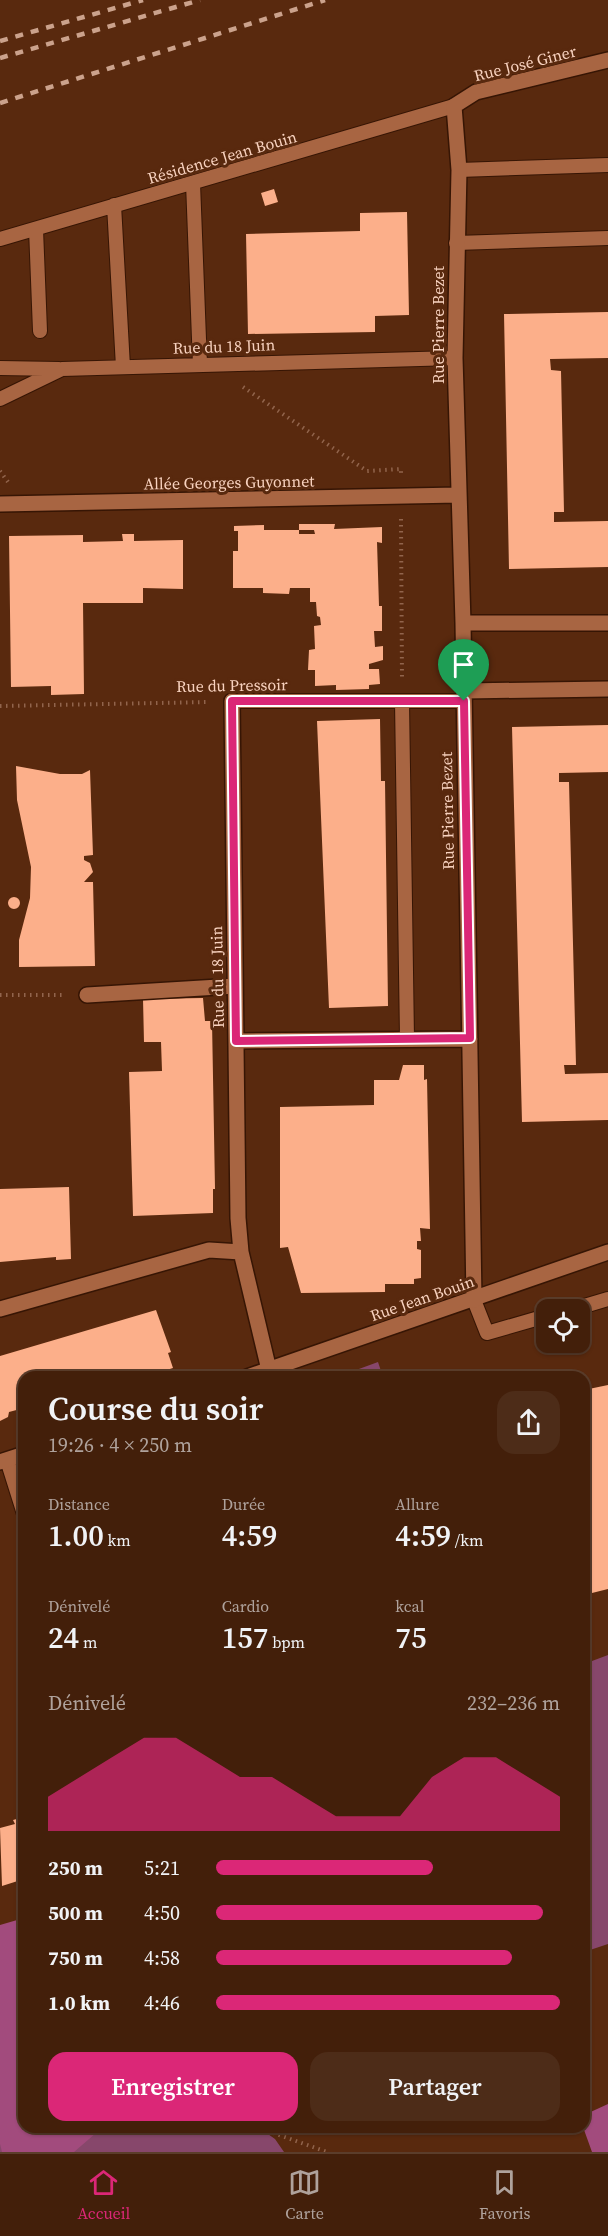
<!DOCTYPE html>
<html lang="fr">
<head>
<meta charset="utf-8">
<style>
  :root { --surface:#431f0a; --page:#4d2c18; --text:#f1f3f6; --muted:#afa29c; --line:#5b3d2b; --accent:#db2777 }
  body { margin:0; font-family:"Source Serif 4",serif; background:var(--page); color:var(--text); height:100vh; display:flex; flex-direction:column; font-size:22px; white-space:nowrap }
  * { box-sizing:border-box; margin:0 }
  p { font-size:20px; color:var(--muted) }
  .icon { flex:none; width:33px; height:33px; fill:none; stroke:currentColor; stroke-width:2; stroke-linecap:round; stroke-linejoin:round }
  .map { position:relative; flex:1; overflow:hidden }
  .details { position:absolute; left:18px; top:1371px; width:572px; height:762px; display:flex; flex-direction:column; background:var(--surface); border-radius:18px; box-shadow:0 2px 4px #0004,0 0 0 2px var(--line) }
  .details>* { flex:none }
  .controls { position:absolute; left:536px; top:1299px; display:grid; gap:12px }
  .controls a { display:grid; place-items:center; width:54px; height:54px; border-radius:12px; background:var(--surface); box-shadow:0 2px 4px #0004,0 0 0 2px var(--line); font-size:30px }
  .pin { position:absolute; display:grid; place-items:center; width:51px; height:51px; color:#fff; margin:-62px -26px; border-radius:50% 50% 50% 0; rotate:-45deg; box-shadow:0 0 6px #0007 }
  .pin .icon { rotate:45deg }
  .round { display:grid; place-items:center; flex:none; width:63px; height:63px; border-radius:18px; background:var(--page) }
  .headline { display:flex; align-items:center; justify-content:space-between; height:102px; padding:0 30px }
  h1 { font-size:33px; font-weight:600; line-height:45px }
  .stats { display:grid; grid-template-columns:repeat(3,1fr); gap:9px; height:102px; padding:6px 30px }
  .stats div { display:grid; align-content:center }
  .stats b { font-size:30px; font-weight:600 }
  .stats small { font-size:16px; font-weight:400 }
  .stats p { font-size:16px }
  .chart { height:168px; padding:12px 30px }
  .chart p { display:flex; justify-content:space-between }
  .chart svg { width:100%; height:108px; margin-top:6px; fill:var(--accent); opacity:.7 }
  .button { display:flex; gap:12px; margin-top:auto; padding:12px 30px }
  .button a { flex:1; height:69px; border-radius:18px; background:var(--accent); color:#fff; font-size:24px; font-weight:600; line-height:69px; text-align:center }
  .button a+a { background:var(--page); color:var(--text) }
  ul { padding:0 30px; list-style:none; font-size:20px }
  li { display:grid; grid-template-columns:96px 72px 1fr; align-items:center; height:45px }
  li i { height:15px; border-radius:8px; background:var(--accent) }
  .tab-bar { display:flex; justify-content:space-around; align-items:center; height:84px; border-top:2px solid var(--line); background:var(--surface); font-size:16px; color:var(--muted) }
  .tab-bar a { display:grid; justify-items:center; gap:3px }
  .tab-bar .selected { color:var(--accent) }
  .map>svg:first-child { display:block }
</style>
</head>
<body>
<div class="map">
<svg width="608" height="2152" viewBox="0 0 608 2152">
  <rect width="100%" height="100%" fill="#59290e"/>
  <path fill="#87476b" d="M 378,1362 L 383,1377 L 337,1377 Z
    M 608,1655 L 608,1944 L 584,1952 L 584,1664 Z
    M 0,2090 L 24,2127 L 258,2127 L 275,2139 L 284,2152 L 0,2152 Z"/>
  <path fill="#a24b7d" d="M 24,1918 L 24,2127 L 103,2127 L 74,2152 L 2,2152 L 0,2144 L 0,1925 Z
    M 608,2104 L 608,2152 L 592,2152 L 583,2127 L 584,2115 Z"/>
  <path fill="#fcaf8a" d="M 274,189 L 278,202 L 265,206 L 261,193 Z
    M 407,212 L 409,315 L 375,316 L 375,332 L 248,334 L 246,234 L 360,231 L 360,213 Z
    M 608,312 L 608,358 L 550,359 L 551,370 L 561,371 L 564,512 L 554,512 L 554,522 L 608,521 L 608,567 L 509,569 L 504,314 Z
    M 299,524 L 335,524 L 334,529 L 382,527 L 382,543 L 377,542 L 379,606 L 382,606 L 382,631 L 374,631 L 375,647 L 383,646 L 383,660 L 369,664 L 369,669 L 379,669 L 380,684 L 369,685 L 369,689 L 336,690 L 336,685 L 315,686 L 315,670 L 308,670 L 309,650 L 315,649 L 314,626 L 321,625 L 320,617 L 317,616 L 316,602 L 310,602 L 310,588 L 290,588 L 289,594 L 263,593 L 263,588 L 233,588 L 233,551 L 238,551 L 238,531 L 234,531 L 234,526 L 264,525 L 264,530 L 299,530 L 299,534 L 315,534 L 314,530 L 299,530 Z
    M 122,534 L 134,534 L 134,541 L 183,540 L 183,589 L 143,588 L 143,603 L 83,603 L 84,694 L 51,695 L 51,686 L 11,687 L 9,536 L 83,535 L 83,542 L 123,541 Z
    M 380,719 L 381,781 L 385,781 L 388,1006 L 329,1008 L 317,721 Z
    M 608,725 L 608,772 L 559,773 L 559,782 L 569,782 L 576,1065 L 564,1065 L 565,1074 L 608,1073 L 608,1120 L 522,1122 L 512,727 Z
    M 16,766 L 60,774 L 82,774 L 90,770 L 93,855 L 84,856 L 84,860 L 90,863 L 93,872 L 84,882 L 93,882 L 95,966 L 19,967 L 19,940 L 30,898 L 31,867 L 17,800 Z
    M8 903a6 6 0 1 1 12 0a6 6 0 1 1-12 0Z
    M 203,998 L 205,1021 L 212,1021 L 215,1189 L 213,1189 L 213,1213 L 133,1216 L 129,1072 L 162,1071 L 161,1042 L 144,1042 L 143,999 Z
    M 403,1065 L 424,1065 L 424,1080 L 427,1079 L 430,1229 L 420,1228 L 421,1241 L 417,1241 L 417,1249 L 421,1250 L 421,1278 L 414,1279 L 414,1284 L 385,1284 L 385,1292 L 301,1293 L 288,1247 L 280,1248 L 280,1107 L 374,1105 L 374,1080 L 399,1080 Z
    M 69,1187 L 71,1259 L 56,1260 L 56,1257 L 0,1262 L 0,1189 Z
    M 156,1310 L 171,1352 L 168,1353 L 173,1368 L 144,1377 L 124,1377 L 123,1373 L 113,1377 L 24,1377 L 24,1408 L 9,1412 L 8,1417 L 0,1421 L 0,1356 Z
    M 608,1385 L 608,1589 L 584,1595 L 584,1390 Z
    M 24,1817 L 24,1879 L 2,1886 L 0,1828 L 15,1824 L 13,1820 Z"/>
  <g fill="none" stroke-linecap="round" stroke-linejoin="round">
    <defs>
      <path id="lane" d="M 459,170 L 608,165
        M 193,183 L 200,365
        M 114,205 L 123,367
        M 36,229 L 40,331
        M 0,239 L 454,106
        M 456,243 L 608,238
        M 0,368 L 59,369
        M 0,399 L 62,369 L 455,358
        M 232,701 L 464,701
        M 402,701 L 407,1039
        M 474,1300 L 487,1333 L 546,1316
        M 571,1310 L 608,1299
        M 7,1460 L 24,1514"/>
      <path id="street" d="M 0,504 L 458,495
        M 463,623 L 608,623
        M 464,691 L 608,689
        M 232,701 L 238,1218 L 241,1252
        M 87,995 L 235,986
        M 236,1041 L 470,1039
        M 474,1300 L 463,623 L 455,358 L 459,170 L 454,106 L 476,92 L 608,60
        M 0,1309 L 209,1250 L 241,1252 L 269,1370
        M 247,1377 L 608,1252
        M 0,1462 L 24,1454"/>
    </defs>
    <use href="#lane" stroke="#361504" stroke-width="16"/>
    <use href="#street" stroke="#361504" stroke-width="18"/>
    <path stroke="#91644c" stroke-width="4" stroke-dasharray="1.5 4.5" stroke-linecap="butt" d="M 243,387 L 367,471 L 401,469 L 401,475
      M 0,471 L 8,482
      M 401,519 L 402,679
      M 0,706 L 209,702
      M 0,995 L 65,995
      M 256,2127 L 327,2152"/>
    <use href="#lane" stroke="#a86542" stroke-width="14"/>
    <use href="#street" stroke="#a86542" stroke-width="15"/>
    <path stroke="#cba28c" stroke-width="4.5" stroke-dasharray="8 8" stroke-linecap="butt" d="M 0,41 L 143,0
      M 0,58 L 200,0
      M 0,103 L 325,0"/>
  </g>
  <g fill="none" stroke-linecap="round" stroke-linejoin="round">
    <defs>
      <path id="route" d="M 232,701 L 464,701 L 470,1038 L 236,1041 Z"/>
    </defs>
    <use href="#route" stroke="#fff" stroke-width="12"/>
    <use href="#route" stroke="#db2777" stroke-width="8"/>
  </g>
  <g text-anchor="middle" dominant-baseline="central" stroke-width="6" stroke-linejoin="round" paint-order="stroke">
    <g font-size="16" fill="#f8d2bf" stroke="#59290e">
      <text transform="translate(525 63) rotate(-14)">Rue José Giner</text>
      <text transform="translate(222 157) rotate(-16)">Résidence Jean Bouin</text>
      <text transform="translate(438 325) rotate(-90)">Rue Pierre Bezet</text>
      <text transform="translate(224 346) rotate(-2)">Rue du 18 Juin</text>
      <text transform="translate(229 482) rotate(-1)">Allée Georges Guyonnet</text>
      <text transform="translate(232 685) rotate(-1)">Rue du Pressoir</text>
      <text transform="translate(447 811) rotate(-91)">Rue Pierre Bezet</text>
      <text transform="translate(217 977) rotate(-91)">Rue du 18 Juin</text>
      <text transform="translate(422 1298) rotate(-19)">Rue Jean Bouin</text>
    </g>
  </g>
</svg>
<div class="controls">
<a><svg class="icon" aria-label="locate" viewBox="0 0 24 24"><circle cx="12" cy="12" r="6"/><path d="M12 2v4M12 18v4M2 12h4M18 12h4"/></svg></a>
</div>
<div class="pin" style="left:464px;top:701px;background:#1e9e55"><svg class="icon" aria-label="arrive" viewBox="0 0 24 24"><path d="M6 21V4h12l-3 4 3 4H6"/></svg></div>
<section class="details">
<div class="headline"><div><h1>Course du soir</h1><p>19:26 · 4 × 250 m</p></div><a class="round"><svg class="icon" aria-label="share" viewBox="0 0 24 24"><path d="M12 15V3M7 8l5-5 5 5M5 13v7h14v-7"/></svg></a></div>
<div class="stats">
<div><p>Distance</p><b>1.00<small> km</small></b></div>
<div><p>Durée</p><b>4:59</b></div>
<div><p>Allure</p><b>4:59<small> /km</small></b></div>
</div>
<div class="stats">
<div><p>Dénivelé</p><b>24<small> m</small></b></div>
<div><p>Cardio</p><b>157<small> bpm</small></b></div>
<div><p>kcal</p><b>75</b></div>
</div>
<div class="chart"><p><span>Dénivelé</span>232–236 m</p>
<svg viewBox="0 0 160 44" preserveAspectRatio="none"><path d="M0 44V30L10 22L20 14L30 6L40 6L50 14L60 22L70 22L80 30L90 38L100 38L110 38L120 22L130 14L140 14L150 22L160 30V44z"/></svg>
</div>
<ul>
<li><b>250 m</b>5:21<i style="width:63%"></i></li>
<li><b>500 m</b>4:50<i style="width:95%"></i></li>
<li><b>750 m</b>4:58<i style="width:86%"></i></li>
<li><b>1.0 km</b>4:46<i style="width:100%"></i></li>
</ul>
<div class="button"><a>Enregistrer</a><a>Partager</a></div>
</section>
</div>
<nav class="tab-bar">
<a class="selected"><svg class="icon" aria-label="home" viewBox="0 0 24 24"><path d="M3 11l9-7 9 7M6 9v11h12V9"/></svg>Accueil</a>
<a><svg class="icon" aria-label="map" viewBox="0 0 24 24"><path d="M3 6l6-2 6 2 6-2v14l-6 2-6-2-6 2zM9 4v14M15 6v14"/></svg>Carte</a>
<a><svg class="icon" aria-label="saved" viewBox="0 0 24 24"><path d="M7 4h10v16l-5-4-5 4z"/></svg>Favoris</a>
</nav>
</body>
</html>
